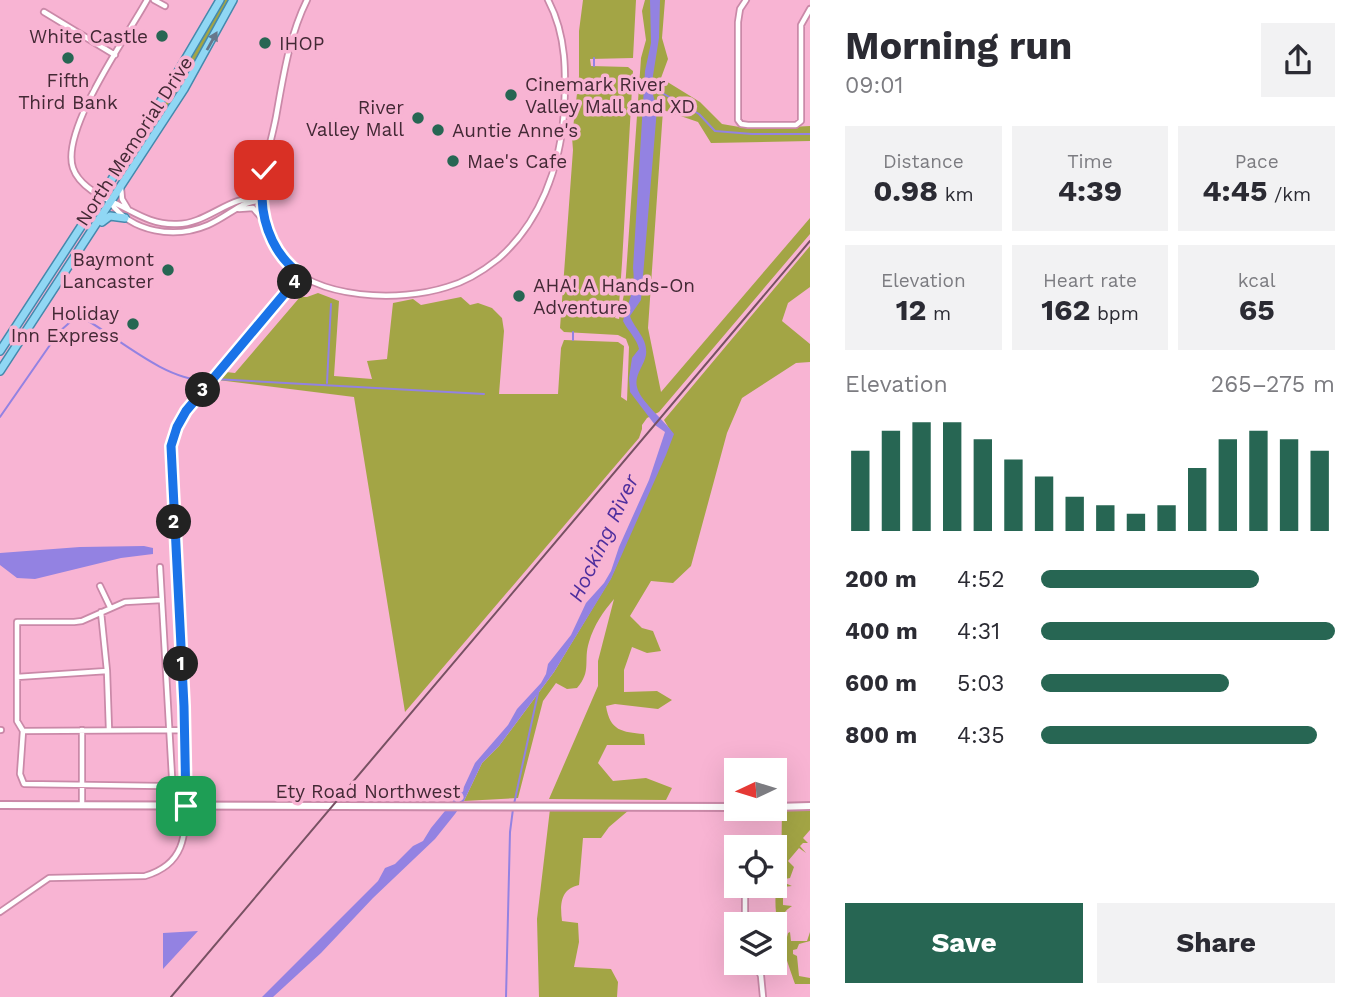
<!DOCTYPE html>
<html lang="en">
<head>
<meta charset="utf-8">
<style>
  :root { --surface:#fff; --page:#f2f2f3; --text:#2b2b33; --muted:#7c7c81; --accent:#276653 }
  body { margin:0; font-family:"Work Sans",sans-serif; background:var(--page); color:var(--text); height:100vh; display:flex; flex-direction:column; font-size:26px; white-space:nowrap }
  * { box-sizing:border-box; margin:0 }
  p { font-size:23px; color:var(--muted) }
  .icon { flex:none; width:38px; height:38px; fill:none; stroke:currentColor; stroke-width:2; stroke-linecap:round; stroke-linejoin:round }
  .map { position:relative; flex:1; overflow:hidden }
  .side { display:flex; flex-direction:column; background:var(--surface); width:560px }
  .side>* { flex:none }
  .needle { width:46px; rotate:266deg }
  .fabs { position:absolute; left:724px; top:758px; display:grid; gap:14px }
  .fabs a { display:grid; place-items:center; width:63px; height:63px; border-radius:0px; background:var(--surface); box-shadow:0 7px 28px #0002; font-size:35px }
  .pin { position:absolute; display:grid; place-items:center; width:60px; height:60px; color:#fff; margin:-30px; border-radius:14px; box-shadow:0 4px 10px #0006 }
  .km { position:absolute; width:35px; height:35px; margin:-18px; border-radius:50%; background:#222; color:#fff; font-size:19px; line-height:35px; text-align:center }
  .round { display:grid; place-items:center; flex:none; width:74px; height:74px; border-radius:0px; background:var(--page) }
  .overview { display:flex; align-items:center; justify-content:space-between; height:119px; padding:0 35px }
  h1 { font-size:38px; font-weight:700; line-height:52px }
  .metrics { display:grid; grid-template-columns:repeat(3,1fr); gap:10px; height:119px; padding:7px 35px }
  .metrics div { display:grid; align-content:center; border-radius:0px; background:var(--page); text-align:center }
  .metrics b { font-size:30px; font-weight:700 }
  .metrics small { font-size:19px; font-weight:400 }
  .metrics p { font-size:19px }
  .chart { height:196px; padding:14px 35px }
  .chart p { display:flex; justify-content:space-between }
  .chart svg { width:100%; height:126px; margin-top:7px; stroke:var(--accent); stroke-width:6 }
  .button { display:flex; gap:14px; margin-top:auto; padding:14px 35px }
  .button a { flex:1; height:80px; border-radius:0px; background:var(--accent); color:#fff; font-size:28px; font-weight:700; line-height:80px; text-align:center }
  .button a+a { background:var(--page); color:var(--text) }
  ul { padding:0 35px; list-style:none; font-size:23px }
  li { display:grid; grid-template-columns:112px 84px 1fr; align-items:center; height:52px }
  li i { height:18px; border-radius:9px; background:var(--accent) }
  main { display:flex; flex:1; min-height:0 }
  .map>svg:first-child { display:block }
</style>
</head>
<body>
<main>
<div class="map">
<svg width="810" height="997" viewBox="0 0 810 997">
  <rect width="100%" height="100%" fill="#f8b4d3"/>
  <path fill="#a3a545" d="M 224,0 L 229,0 L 180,88 L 144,141 Z
    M 583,0 L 636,0 L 633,58 L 590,59 L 591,66 L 628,67 L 633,71 L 622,263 L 619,305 L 615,318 L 619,319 L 625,289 L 641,58 L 646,40 L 642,11 L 645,0 L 665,0 L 662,38 L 668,59 L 661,78 L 700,102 L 722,124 L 751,129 L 810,126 L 810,141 L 711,143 L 698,122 L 663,110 L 648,328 L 661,392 L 810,218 L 810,234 L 659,412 L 647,418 L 642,425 L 642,429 L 639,438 L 405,712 L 354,397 L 218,380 L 226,372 L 235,373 L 300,297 L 307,297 L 318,293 L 339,301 L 334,376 L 372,379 L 367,361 L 387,359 L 393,303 L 413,299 L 421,305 L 461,297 L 470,305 L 478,303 L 492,308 L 502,318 L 504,331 L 499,394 L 558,394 L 561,348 L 564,340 L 618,342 L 624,346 L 621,397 L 627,401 L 629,347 L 626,339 L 618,335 L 564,332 L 560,328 L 573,150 L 572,137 L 579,76 L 579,31 Z
    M 810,246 L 810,287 L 788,303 L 782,321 L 810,344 L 810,362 L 796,363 L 742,398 L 727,433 L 691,566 L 673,583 L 651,581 L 630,616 L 642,628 L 653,631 L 661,651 L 647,653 L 632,647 L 624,670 L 624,692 L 657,691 L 672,700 L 658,709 L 615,704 L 606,706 C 610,731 622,732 644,734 L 645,745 L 607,745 L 598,763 L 613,781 L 646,778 L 672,788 L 666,800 L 549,799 L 598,686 L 598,661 L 614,599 C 603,612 594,625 589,642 C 583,661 592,671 577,688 L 567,689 L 556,683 L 543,701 L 518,798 L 464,801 L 482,763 L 499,746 L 554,672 L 611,578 L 673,435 L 664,420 Z
    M 550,809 L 629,810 L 609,827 L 601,838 L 583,838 L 579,885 C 560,889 560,905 562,921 L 578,923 L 579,942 L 574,967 L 611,969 L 618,982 L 617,997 L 539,997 L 537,919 Z
    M 782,810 L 810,810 L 810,830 L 803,838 L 808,843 L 803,843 L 800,846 L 806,853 L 799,848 L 788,861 L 794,867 L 790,878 L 785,879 L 785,883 L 792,886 L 783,887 L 783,905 L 792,906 C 779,914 782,922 783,937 L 787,937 L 788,933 L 790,932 L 791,941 L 807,941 L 810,932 L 810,941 L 799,944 L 797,949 L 793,950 L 793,954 L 797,956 L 799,976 L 810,978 L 810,984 L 795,984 C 785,955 766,904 781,875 Z"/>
  <path fill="#9382e2" d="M 650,0 L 660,0 L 659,38 L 652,82 L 659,90 L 652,91 L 657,109 L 641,300 L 630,316 C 635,330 648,338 646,355 C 644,366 634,375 637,387 C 640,401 665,421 674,434 L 666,455 L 611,579 L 554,672 L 499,746 L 482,763 L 464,801 L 455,814 L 435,839 L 373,898 L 321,953 L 273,997 L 262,997 L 378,881 L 385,868 L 395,864 L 413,846 L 423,841 L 431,828 L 463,789 L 475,763 L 508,725 L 517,709 L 541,683 L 546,674 L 548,664 L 571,635 L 586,603 L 604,583 L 611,571 L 619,547 L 649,480 L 665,432 L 655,425 L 630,392 L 629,378 L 632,358 L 639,349 C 637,339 628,331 623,321 C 628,301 636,291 633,268 L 645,71 L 651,43 Z
    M 144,546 L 153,548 L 153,554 L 121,558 L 35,579 L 17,578 L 0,565 L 0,553 L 80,547 Z
    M 198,931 L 163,969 L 163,933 Z"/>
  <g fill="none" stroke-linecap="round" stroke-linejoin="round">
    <path stroke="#9382e2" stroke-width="2" d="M 594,66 L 594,58
      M 657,90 L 699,114 L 715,131 L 752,134 L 810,134
      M 573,340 L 573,332
      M 214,379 L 484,394
      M 327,383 L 331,304
      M 0,417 L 59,332 L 78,315 C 114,334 163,380 204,380
      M 514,804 L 538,693
      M 506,997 L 510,832 L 513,809"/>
    <defs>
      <path id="street" d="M 147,0 C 128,35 60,130 73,168 C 79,186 101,197 117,204 C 137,214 153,225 177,224 C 208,224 231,193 262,199
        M 154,0 L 165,6
        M 307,0 C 289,36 283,78 276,117 C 271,144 260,173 262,201 C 264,219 270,246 283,260 C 317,300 400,302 447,287 C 465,282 483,271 498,259 C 540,223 560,167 564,113 C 566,74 567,36 548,0
        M 746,0 L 740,9 L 738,22 L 738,120 L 741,124 L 748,125 L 796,125 L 801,121 L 801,25 L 810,9
        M 44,12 L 115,55
        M 121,188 L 122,199 L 128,209
        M 244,196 L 258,186 L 264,171
        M 110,202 C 132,233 175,239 208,225 C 220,220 230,212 241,206 C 247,202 255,202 261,199
        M 239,209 L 253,208 L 265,222
        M 160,567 L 172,777 L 170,782 L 161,786 L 24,784 L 20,774 L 23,731 L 17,721 L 17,622 L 74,622 L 82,621 L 125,602 L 162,600
        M 100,586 L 110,607
        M 101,612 L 107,671 L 109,730
        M 17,677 L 107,671
        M 0,730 L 1,730
        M 82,730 L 82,805
        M 23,731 L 184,730
        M 745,886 L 745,924
        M 0,912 L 49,878 L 145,876 C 189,863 185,830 186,792 L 171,446 L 177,427 L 186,411 L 301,274
        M 755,962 L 761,976 L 763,997"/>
      <path id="secondary" d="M 0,805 L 737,807
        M 775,807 L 810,806"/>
      <path id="primary" d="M 102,222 L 110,216 L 125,218
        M 0,351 L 142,133 L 220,0
        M 0,371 L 184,89 L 233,0"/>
    </defs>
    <use href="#street" stroke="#ca89a8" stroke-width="8"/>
    <use href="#secondary" stroke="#ca89a8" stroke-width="10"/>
    <use href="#primary" stroke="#4589ad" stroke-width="10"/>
    <use href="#street" stroke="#fff" stroke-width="4.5"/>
    <use href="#secondary" stroke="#fff" stroke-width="6"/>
    <use href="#primary" stroke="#90d7f4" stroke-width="7"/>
    <path stroke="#785163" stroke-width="2" d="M 171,997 L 810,241"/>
  </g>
  <defs><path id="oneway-solid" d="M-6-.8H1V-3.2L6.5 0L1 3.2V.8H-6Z" transform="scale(1.75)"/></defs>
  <use fill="#66778b" href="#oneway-solid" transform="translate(212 41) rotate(-61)"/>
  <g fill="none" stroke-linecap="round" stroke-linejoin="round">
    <defs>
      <path id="route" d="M 186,806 L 184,706 L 171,446 L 177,427 L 186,411 L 301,274 C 276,258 263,227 262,198 C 262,189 264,180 264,170"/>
    </defs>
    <use href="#route" stroke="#fff" stroke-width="14"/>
    <use href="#route" stroke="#1a73e8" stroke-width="9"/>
  </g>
  <g fill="#276653" stroke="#f8b4d3" stroke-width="2.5">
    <circle cx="162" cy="36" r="7"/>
    <circle cx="265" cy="43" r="7"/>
    <circle cx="68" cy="58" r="7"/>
    <circle cx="511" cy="95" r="7"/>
    <circle cx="418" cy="118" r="7"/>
    <circle cx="438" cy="130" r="7"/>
    <circle cx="453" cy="161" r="7"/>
    <circle cx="168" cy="270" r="7"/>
    <circle cx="519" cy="296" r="7"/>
    <circle cx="133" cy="324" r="7"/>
  </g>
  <g text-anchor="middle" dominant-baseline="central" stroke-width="7" stroke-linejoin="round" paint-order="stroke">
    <g font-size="19" fill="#432935" stroke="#f8b4d3" text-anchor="start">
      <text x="148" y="36" text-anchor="end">White Castle</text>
      <text x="279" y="43">IHOP</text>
      <text x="68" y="80" text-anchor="middle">Fifth<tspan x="68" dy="22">Third Bank</tspan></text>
      <text x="525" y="84">Cinemark River<tspan x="525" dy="22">Valley Mall and XD</tspan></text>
      <text x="404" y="107" text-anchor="end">River<tspan x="404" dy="22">Valley Mall</tspan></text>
      <text x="452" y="130">Auntie Anne's</text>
      <text x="467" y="161">Mae's Cafe</text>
      <text x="154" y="259" text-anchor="end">Baymont<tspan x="154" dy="22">Lancaster</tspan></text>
      <text x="533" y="285">AHA! A Hands-On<tspan x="533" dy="22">Adventure</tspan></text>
      <text x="119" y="313" text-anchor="end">Holiday<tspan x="119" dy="22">Inn Express</tspan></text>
    </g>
    <g font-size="19" fill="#432935" stroke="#f8b4d3">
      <text transform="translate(134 141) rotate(-57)">North Memorial Drive</text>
      <text x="368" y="791">Ety Road Northwest</text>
    </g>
    <g font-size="21" font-style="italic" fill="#4e2e9e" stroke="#f8b4d3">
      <text transform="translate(603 538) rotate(-65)">Hocking River</text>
    </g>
  </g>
</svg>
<div class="fabs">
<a><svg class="needle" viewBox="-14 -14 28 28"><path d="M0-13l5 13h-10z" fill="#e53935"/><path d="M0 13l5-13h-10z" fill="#7c7c81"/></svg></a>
<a><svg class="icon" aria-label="locate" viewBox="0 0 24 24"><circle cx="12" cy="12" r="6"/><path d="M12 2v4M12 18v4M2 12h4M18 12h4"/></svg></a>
<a><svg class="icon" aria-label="layers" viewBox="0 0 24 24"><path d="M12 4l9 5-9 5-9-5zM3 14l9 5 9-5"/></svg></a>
</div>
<div class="pin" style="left:186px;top:806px;background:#1e9e55"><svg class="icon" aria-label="arrive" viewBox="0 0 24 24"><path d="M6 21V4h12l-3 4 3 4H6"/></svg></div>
<div class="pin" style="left:264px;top:170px;background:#d93025"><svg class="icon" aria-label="check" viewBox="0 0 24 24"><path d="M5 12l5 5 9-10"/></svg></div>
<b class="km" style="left:181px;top:664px">1</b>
<b class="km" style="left:174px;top:522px">2</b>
<b class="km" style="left:203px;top:390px">3</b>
<b class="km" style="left:295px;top:282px">4</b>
</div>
<section class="side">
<div class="overview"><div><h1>Morning run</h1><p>09:01</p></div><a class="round"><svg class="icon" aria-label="share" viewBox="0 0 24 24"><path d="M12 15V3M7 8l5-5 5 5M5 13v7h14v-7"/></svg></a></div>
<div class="metrics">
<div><p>Distance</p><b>0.98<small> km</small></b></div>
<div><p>Time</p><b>4:39</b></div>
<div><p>Pace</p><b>4:45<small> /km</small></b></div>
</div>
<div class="metrics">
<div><p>Elevation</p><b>12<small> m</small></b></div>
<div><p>Heart rate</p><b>162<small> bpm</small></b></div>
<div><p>kcal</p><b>65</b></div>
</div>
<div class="chart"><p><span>Elevation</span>265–275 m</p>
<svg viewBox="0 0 160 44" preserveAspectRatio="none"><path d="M5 44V16M15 44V9M25 44V6M35 44V6M45 44V12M55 44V19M65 44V25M75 44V32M85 44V35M95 44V38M105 44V35M115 44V22M125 44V12M135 44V9M145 44V12M155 44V16"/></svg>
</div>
<ul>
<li><b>200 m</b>4:52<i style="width:74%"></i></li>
<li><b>400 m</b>4:31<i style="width:100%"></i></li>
<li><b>600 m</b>5:03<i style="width:64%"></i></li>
<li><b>800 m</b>4:35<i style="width:94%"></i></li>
</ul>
<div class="button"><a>Save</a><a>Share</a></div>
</section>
</main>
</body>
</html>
